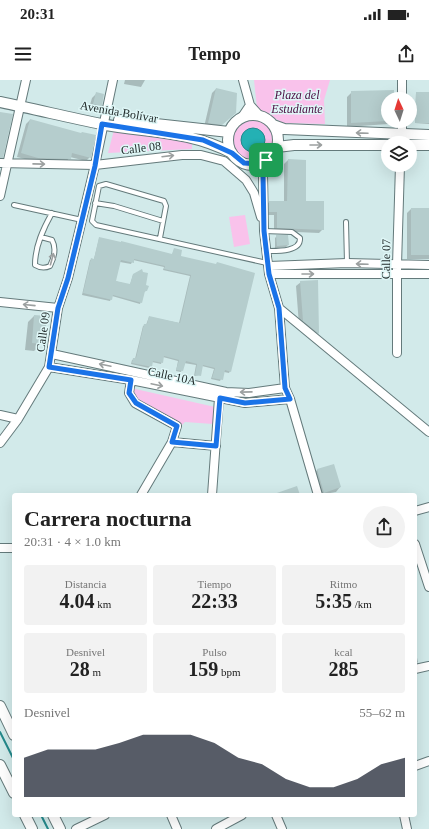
<!DOCTYPE html>
<html lang="es">
<head>
<meta charset="utf-8">
<style>
  :root { --surface:#fff; --page:#f2f2f2; --text:#222; --muted:#767676; --accent:#111827 }
  body { margin:0; font-family:"Times New Roman",serif; background:var(--page); color:var(--text); height:100vh; display:flex; flex-direction:column; font-size:15px; white-space:nowrap }
  * { box-sizing:border-box; margin:0 }
  p { font-size:13px; color:var(--muted) }
  .icon { flex:none; width:22px; height:22px; fill:none; stroke:currentColor; stroke-width:2; stroke-linecap:round; stroke-linejoin:round }
  .map { position:relative; flex:1; overflow:hidden }
  .side { position:absolute; left:12px; top:413px; width:405px; height:324px; display:flex; flex-direction:column; background:var(--surface); border-radius:4px; box-shadow:0 4px 16px #0002 }
  .side>* { flex:none }
  .needle { width:26px; rotate:356deg }
  .buttons { position:absolute; left:381px; top:12px; display:grid; gap:8px }
  .buttons a { display:grid; place-items:center; width:36px; height:36px; border-radius:50%; background:var(--surface); box-shadow:0 4px 16px #0002; font-size:20px }
  .pin { position:absolute; display:grid; place-items:center; width:34px; height:34px; color:#fff; margin:-17px; border-radius:8px; box-shadow:0 2px 6px #0006 }
  .round { display:grid; place-items:center; flex:none; width:42px; height:42px; border-radius:21px; background:var(--page) }
  .head { display:flex; align-items:center; justify-content:space-between; height:68px; padding:0 12px }
  h1 { font-size:22px; font-weight:700; line-height:30px }
  .figures { display:grid; grid-template-columns:repeat(3,1fr); gap:6px; height:68px; padding:4px 12px }
  .figures div { display:grid; align-content:center; border-radius:4px; background:var(--page); text-align:center }
  .figures b { font-size:20px; font-weight:700 }
  .figures small { font-size:11px; font-weight:400 }
  .figures p { font-size:11px }
  .chart { height:112px; padding:8px 12px }
  .chart p { display:flex; justify-content:space-between }
  .chart svg { width:100%; height:72px; margin-top:4px; fill:var(--accent); opacity:.7 }
  .status { display:flex; justify-content:space-between; align-items:center; height:28px; padding:0 20px; background:var(--surface); direction:ltr }
  .status svg { height:11px; fill:currentColor }
  header { display:flex; justify-content:space-between; align-items:center; height:52px; padding:0 12px; background:var(--surface); font-size:18px; font-weight:700 }
  .map>svg:first-child { display:block }
</style>
</head>
<body>
<div class="status"><b>20:31</b><svg viewBox="0 0 49 12"><path d="M0 12V9h3v3zM5 12V6h3v6zM10 12V3h3v9zM15 12V0h3v12zM26 1h20v11H26zM47 4h2v5h-2z"/></svg></div>
<header><svg class="icon" aria-label="menu" viewBox="0 0 24 24"><path d="M4 6h16M4 12h16M4 18h16"/></svg>Tempo<svg class="icon" aria-label="share" viewBox="0 0 24 24"><path d="M12 15V3M7 8l5-5 5 5M5 13v7h14v-7"/></svg></header>
<div class="map">
<svg width="429" height="749" viewBox="0 0 429 749">
  <rect width="100%" height="100%" fill="#d2eaea"/>
  <path fill="#f9c2eb" d="M 254,0 L 330,0 L 324,20 L 325,44 L 283,43 L 257,28 Z
    M233 61a21 21 0 1 1 42 0a21 21 0 1 1-42 0Z
    M 114,50 L 192,62 L 192,69 L 108,73 Z
    M 245,135 L 250,164 L 234,167 L 229,137 Z
    M 131,308 L 215,327 L 213,344 L 185,342 L 182,345 L 137,322 Z"/>
  <path fill="#24b1b4" stroke="#23898b" d="M241 60a12 12 0 1 1 24 0a12 12 0 1 1-24 0Z"/>
  <path fill="#0003" d="M 125,0 L 145,0 L 141,7 L 124,4 Z
    M 216,9 L 230,37 L 217,49 L 204,47 L 212,13 Z
    M 352,12 L 393,19 L 388,19 L 388,41 L 392,41 L 388,44 L 347,47 L 347,17 Z
    M 416,13 L 429,13 L 429,44 L 415,43 Z
    M 96,14 L 101,25 L 97,30 L 89,28 L 92,18 Z
    M 30,40 L 90,77 L 86,81 L 70,77 L 65,83 L 33,81 L 17,77 L 26,44 Z
    M 288,80 L 305,122 L 323,149 L 319,153 L 274,151 L 274,135 L 266,135 L 266,126 L 269,122 L 284,122 L 284,84 Z
    M 411,129 L 429,129 L 429,179 L 407,179 L 407,133 Z
    M 277,156 L 288,165 L 286,167 L 275,168 L 275,158 Z
    M 99,159 L 172,175 L 174,170 L 180,177 L 216,185 L 230,291 L 229,293 L 224,292 L 220,301 L 211,299 L 214,289 L 202,286 L 200,295 L 194,296 L 196,285 L 184,283 L 181,292 L 176,291 L 178,281 L 163,277 L 161,284 L 152,282 L 149,288 L 131,284 L 132,280 L 135,279 L 143,246 L 146,245 L 149,237 L 179,243 L 190,196 L 163,190 L 164,187 L 133,180 L 131,184 L 120,182 L 115,201 L 130,205 L 133,195 L 143,193 L 146,211 L 144,212 L 140,224 L 112,216 L 110,221 L 82,215 L 90,180 L 94,179 Z
    M 317,201 L 318,253 L 314,257 L 299,245 L 296,206 L 301,202 Z
    M 34,236 L 41,264 L 34,271 L 25,270 L 28,242 Z
    M 333,385 L 340,407 L 336,412 L 319,415 L 313,395 L 317,390 Z
    M 415,569 L 418,582 L 415,585 Z"/>
  <g fill="none" stroke-linecap="round" stroke-linejoin="round">
    <path stroke="#23898b" stroke-width="2" d="M 0,652 L 14,680
      M 41,735 L 48,749"/>
  </g>
  <path fill="#b5cdcd" d="M 216,8 L 237,13 L 236,33 L 222,45 L 208,43 Z
    M 394,10 L 394,19 L 388,19 L 388,41 L 351,43 L 351,11 Z
    M 96,12 L 104,14 L 102,26 L 93,24 Z
    M 416,12 L 429,12 L 429,43 L 415,43 Z
    M 0,32 L 13,34 L 3,78 L 0,78 Z
    M 30,39 L 81,53 L 82,52 L 96,55 L 91,78 L 72,73 L 71,79 L 38,78 L 21,73 Z
    M 288,79 L 306,80 L 306,121 L 324,121 L 324,150 L 277,148 L 277,132 L 269,132 L 269,121 L 287,121 Z
    M 411,128 L 429,128 L 429,175 L 411,175 Z
    M 276,155 L 288,155 L 289,165 L 277,166 Z
    M 99,157 L 121,162 L 121,161 L 172,174 L 174,168 L 182,170 L 181,176 L 216,184 L 217,182 L 255,193 L 231,292 L 225,290 L 223,300 L 212,298 L 215,288 L 203,285 L 201,296 L 195,295 L 197,284 L 186,281 L 183,291 L 176,290 L 179,280 L 164,276 L 163,283 L 153,281 L 152,287 L 132,283 L 133,278 L 136,278 L 144,244 L 147,244 L 149,236 L 180,243 L 191,195 L 164,189 L 165,186 L 134,179 L 134,183 L 121,180 L 116,201 L 130,204 L 133,194 L 142,189 L 143,192 L 148,193 L 146,205 L 149,206 L 147,211 L 145,211 L 142,223 L 113,215 L 112,220 L 83,213 L 91,178 L 94,179 Z
    M 318,200 L 319,254 L 303,241 L 300,201 Z
    M 34,235 L 48,236 L 42,264 L 32,263 Z
    M 334,384 L 341,407 L 324,413 L 317,389 Z
    M 297,406 L 300,415 L 274,415 L 274,414 Z"/>
  <g fill="none" stroke-linecap="round" stroke-linejoin="round">
    <defs>
      <path id="service" d="M 95,123 L 114,126 L 163,141
        M 14,125 L 82,140
        M 346,142 L 347,183
        M 264,151 L 292,152 L 300,158 C 301,172 277,171 267,171
        M 41,157 L 52,160 C 57,169 54,178 50,186 C 44,189 40,188 35,185 C 35,166 43,149 52,133
        M 160,158 L 166,126 L 164,121 L 106,104 L 99,106 L 92,141 L 96,145 L 267,183"/>
      <path id="minor" d="M 243,0 L 250,25 L 259,35
        M 402,19 L 402,0
        M 242,37 L 250,25
        M 402,55 L 402,41
        M 266,80 L 263,94 L 264,151 L 269,194 L 279,228 L 285,308 L 290,319 L 318,415
        M 0,83 L 95,85 L 182,75 L 201,75 L 224,81 L 246,100 L 254,113 L 261,137
        M 0,116 L 26,0
        M 269,186 L 347,183 L 429,185
        M 269,194 L 429,194
        M 0,222 L 58,228
        M 279,228 L 429,352
        M 397,273 L 397,185 L 400,85
        M 52,274 L 226,312 L 249,313 L 285,308
        M 49,287 L 131,300 L 245,323 L 290,319
        M 131,300 L 129,313 L 135,323 L 177,346 L 172,362 L 141,415
        M 0,335 L 18,339
        M 172,362 L 216,366
        M 0,363 L 18,339 L 49,287 L 58,228 L 68,198 L 95,85 L 113,0
        M 212,415 L 219,318
        M 415,431 L 429,427
        M 415,464 L 429,507
        M 0,468 L 14,468
        M 415,589 L 429,586
        M 415,686 L 429,681
        M 171,735 L 177,749
        M 276,735 L 282,749
        M 404,735 L 407,749
        M 76,749 L 105,735
        M 216,749 L 242,735"/>
      <path id="tertiary" d="M 0,22 C 34,29 67,37 101,44 C 148,53 188,50 232,73
        M228 60a25 25 0 1 1 50 0a25 25 0 1 1-50 0Z
        M 119,40 L 229,52
        M 273,45 L 284,49 L 429,55
        M 410,65 L 429,65
        M 277,67 L 294,65 L 388,65
        M 0,626 L 14,655
        M 0,685 L 14,713
        M 25,735 L 32,749
        M 53,735 L 60,749"/>
    </defs>
    <use href="#service" stroke="#647a7b" stroke-width="6"/>
    <use href="#minor" stroke="#647a7b" stroke-width="10"/>
    <use href="#tertiary" stroke="#647a7b" stroke-width="12"/>
    <use href="#service" stroke="#fff" stroke-width="4"/>
    <use href="#minor" stroke="#fff" stroke-width="8"/>
    <use href="#tertiary" stroke="#fff" stroke-width="10"/>
  </g>
  <defs><path id="oneway-shaft" d="M-6 0H5M1.5-3L5.5 0L1.5 3" fill="none" stroke-width="1.6" stroke-linecap="round" stroke-linejoin="round"/></defs>
  <g stroke="#9ca0a0">
    <use href="#oneway-shaft" transform="translate(362 53) rotate(-178)"/>
    <use href="#oneway-shaft" transform="translate(316 65)"/>
    <use href="#oneway-shaft" transform="translate(168 76) rotate(-7)"/>
    <use href="#oneway-shaft" transform="translate(39 84) rotate(1)"/>
    <use href="#oneway-shaft" transform="translate(52 179) rotate(-75)"/>
    <use href="#oneway-shaft" transform="translate(362 184) rotate(-178)"/>
    <use href="#oneway-shaft" transform="translate(308 194)"/>
    <use href="#oneway-shaft" transform="translate(29 225) rotate(-174)"/>
    <use href="#oneway-shaft" transform="translate(105 285) rotate(-168)"/>
    <use href="#oneway-shaft" transform="translate(157 305) rotate(12)"/>
    <use href="#oneway-shaft" transform="translate(246 312) rotate(179)"/>
  </g>
  <g fill="none" stroke-linecap="round" stroke-linejoin="round">
    <defs>
      <path id="route" d="M 102,44 L 203,60 L 232,73 L 244,83 L 259,84 L 266,80 L 263,94 L 264,151 L 269,194 L 279,228 L 285,308 L 290,319 L 245,323 L 220,318 L 216,366 L 172,362 L 177,346 L 136,323 L 129,313 L 131,300 L 49,287 L 58,228 L 68,198 L 95,86 Z"/>
    </defs>
    <use href="#route" stroke="#fff" stroke-width="8"/>
    <use href="#route" stroke="#1a73e8" stroke-width="5"/>
  </g>
  <g text-anchor="middle" dominant-baseline="central" stroke-width="3" stroke-linejoin="round" paint-order="stroke">
    <g font-size="12" font-style="italic" fill="#4b0b40" stroke="#dff7f7">
      <text x="297" y="15">Plaza del<tspan x="297" dy="14">Estudiante</tspan></text>
    </g>
    <g font-size="12" fill="#222b2b" stroke="#dff7f7">
      <text transform="translate(119 32) rotate(10)">Avenida Bolívar</text>
      <text transform="translate(141 68) rotate(-7)">Calle 08</text>
      <text transform="translate(386 179) rotate(-89)">Calle 07</text>
      <text transform="translate(43 252) rotate(-82)">Calle 09</text>
      <text transform="translate(172 296) rotate(12)">Calle 10A</text>
    </g>
  </g>
</svg>
<div class="buttons">
<a><svg class="needle" viewBox="-14 -14 28 28"><path d="M0-13l5 13h-10z" fill="#e53935"/><path d="M0 13l5-13h-10z" fill="#767676"/></svg></a>
<a><svg class="icon" aria-label="layers" viewBox="0 0 24 24"><path d="M12 4l9 5-9 5-9-5zM3 14l9 5 9-5"/></svg></a>
</div>
<div class="pin" style="left:266px;top:80px;background:#1e9e55"><svg class="icon" aria-label="arrive" viewBox="0 0 24 24"><path d="M6 21V4h12l-3 4 3 4H6"/></svg></div>
<section class="side">
<div class="head"><div><h1>Carrera nocturna</h1><p>20:31 · 4 × 1.0 km</p></div><a class="round"><svg class="icon" aria-label="share" viewBox="0 0 24 24"><path d="M12 15V3M7 8l5-5 5 5M5 13v7h14v-7"/></svg></a></div>
<div class="figures">
<div><p>Distancia</p><b>4.04<small> km</small></b></div>
<div><p>Tiempo</p><b>22:33</b></div>
<div><p>Ritmo</p><b>5:35<small> /km</small></b></div>
</div>
<div class="figures">
<div><p>Desnivel</p><b>28<small> m</small></b></div>
<div><p>Pulso</p><b>159<small> bpm</small></b></div>
<div><p>kcal</p><b>285</b></div>
</div>
<div class="chart"><p><span>Desnivel</span>55–62 m</p>
<svg viewBox="0 0 160 44" preserveAspectRatio="none"><path d="M0 44V20L10 15L20 15L30 15L40 11L50 6L60 6L70 6L80 11L90 20L100 24L110 33L120 38L130 38L140 33L150 24L160 20V44z"/></svg>
</div>
</section>
</div>
</body>
</html>
